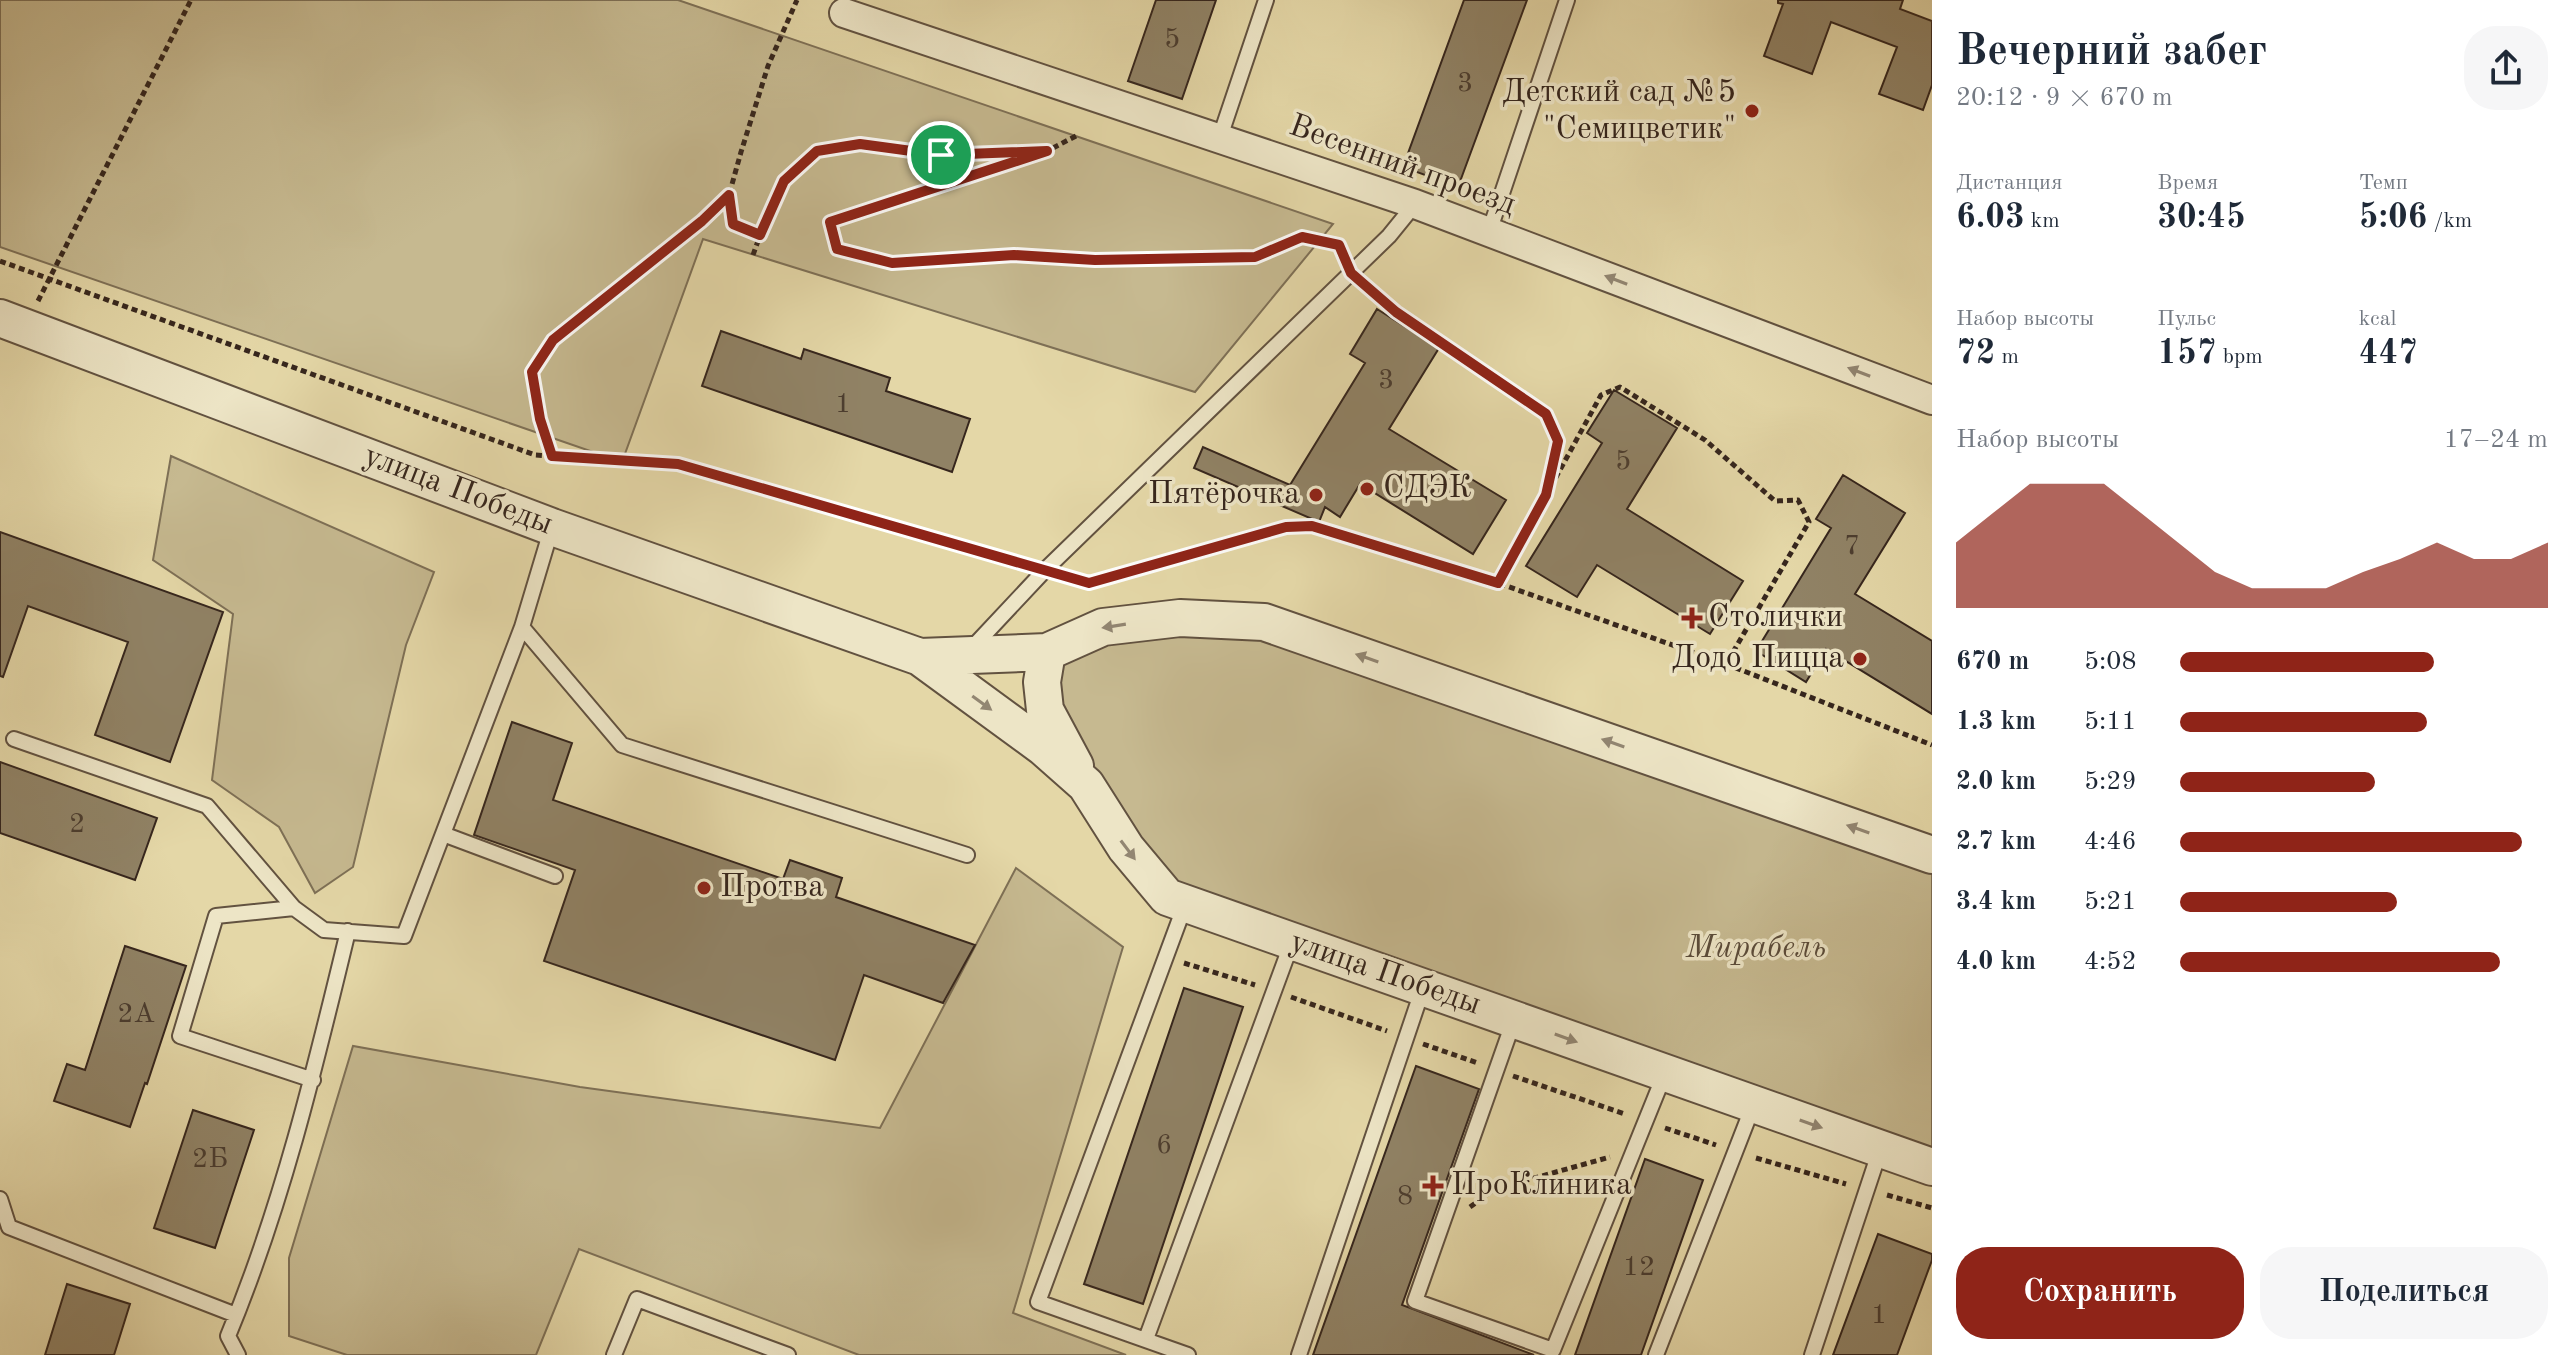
<!DOCTYPE html>
<html lang="ru">
<head>
<meta charset="utf-8">
<style>
  :root { --surface:#fff; --page:#f6f6f7; --text:#1f2937; --muted:#747a83; --accent:#8f2418 }
  body { margin:0; font-family:"Old Standard TT",serif; background:var(--page); color:var(--text); height:100vh; display:flex; flex-direction:column; font-size:30px; white-space:nowrap }
  * { box-sizing:border-box; margin:0 }
  p { font-size:26px; color:var(--muted) }
  .icon { flex:none; width:44px; height:44px; fill:none; stroke:currentColor; stroke-width:2; stroke-linecap:round; stroke-linejoin:round }
  .map { position:relative; flex:1; overflow:hidden }
  .details { display:flex; flex-direction:column; background:var(--surface); width:640px }
  .details>* { flex:none }
  .pin { position:absolute; display:grid; place-items:center; width:68px; height:68px; color:#fff; margin:-34px; border:4px solid #fff; border-radius:50%; box-shadow:0 2px 8px #0007 }
  .round { display:grid; place-items:center; flex:none; width:84px; height:84px; border-radius:32px; background:var(--page) }
  .overview { display:flex; align-items:center; justify-content:space-between; height:136px; padding:0 24px }
  h1 { font-size:44px; font-weight:600; line-height:60px }
  .stats { display:grid; grid-template-columns:repeat(3,1fr); gap:12px; height:136px; padding:8px 24px }
  .stats div { display:grid; align-content:center }
  .stats b { font-size:34px; font-weight:600 }
  .stats small { font-size:22px; font-weight:400 }
  .stats p { font-size:22px }
  .chart { height:224px; padding:16px 24px }
  .chart p { display:flex; justify-content:space-between }
  .chart svg { width:100%; height:144px; margin-top:8px; fill:var(--accent); opacity:.7 }
  .action { display:flex; gap:16px; margin-top:auto; padding:16px 24px }
  .action a { flex:1; height:92px; border-radius:32px; background:var(--accent); color:#fff; font-size:32px; font-weight:600; line-height:92px; text-align:center }
  .action a+a { background:var(--page); color:var(--text) }
  ul { padding:0 24px; list-style:none; font-size:26px }
  li { display:grid; grid-template-columns:128px 96px 1fr; align-items:center; height:60px }
  li i { height:20px; border-radius:10px; background:var(--accent) }
  main { display:flex; flex:1; min-height:0 }
  .map>svg:first-child { display:block }
</style>
</head>
<body>
<main>
<div class="map">
<svg width="1932" height="1355" viewBox="0 0 1932 1355">
  <rect width="100%" height="100%" fill="#e4d7a7"/>
  <filter id="stains"><feTurbulence type="fractalNoise" baseFrequency=".0025" numOctaves="4"/><feColorMatrix values="0 0 0 0 .2 0 0 0 0 .09 0 0 0 0 .02 0 0 0 .5 -.17"/></filter>
  <radialGradient id="worn" r=".72"><stop offset=".6" stop-color="#630" stop-opacity="0"/><stop offset="1" stop-color="#630" stop-opacity=".3"/></radialGradient>
  <path fill="#c6b990" stroke="#7e7056" stroke-width="2" d="M 0,0 L 678,0 L 1333,224 L 1195,392 L 703,239 L 622,462 L 0,247 Z
    M 171,456 L 434,572 L 406,645 L 353,867 L 315,893 L 279,827 L 212,780 L 233,614 L 153,560 Z
    M 1264,622 L 1932,855 L 1932,1167 L 1167,897 L 1042,682 L 1047,652 Z
    M 1016,868 L 1123,947 L 1013,1313 L 1126,1355 L 859,1355 L 579,1249 L 536,1355 L 347,1355 L 289,1336 L 289,1258 L 353,1046 L 580,1087 L 880,1128 Z"/>
  <path fill="#908265" stroke="#36261d" stroke-width="2" d="M 1156,0 L 1216,0 L 1182,99 L 1128,81 Z
    M 1464,0 L 1527,0 L 1458,187 L 1403,167 Z
    M 1778,0 L 1903,0 L 1900,9 L 1932,21 L 1932,85 L 1923,110 L 1879,94 L 1897,47 L 1831,22 L 1812,74 L 1764,56 L 1783,4 L 1778,3 Z
    M 1377,309 L 1439,348 L 1389,429 L 1506,500 L 1473,554 L 1360,484 L 1340,517 L 1325,507 L 1319,522 L 1194,468 L 1203,447 L 1290,485 L 1365,363 L 1350,354 Z
    M 721,331 L 801,359 L 804,349 L 890,378 L 886,391 L 970,419 L 952,472 L 702,386 Z
    M 1614,390 L 1677,428 L 1627,509 L 1743,581 L 1710,634 L 1597,565 L 1577,597 L 1526,566 L 1602,443 L 1587,433 Z
    M 1843,475 L 1905,513 L 1855,594 L 1932,641 L 1932,714 L 1826,649 L 1806,682 L 1756,651 L 1831,528 L 1816,519 Z
    M 0,532 L 223,612 L 170,762 L 95,735 L 128,642 L 28,606 L 3,677 L 0,676 Z
    M 512,722 L 572,743 L 553,800 L 783,879 L 790,860 L 842,878 L 836,897 L 975,945 L 943,1003 L 864,975 L 835,1060 L 544,961 L 575,870 L 474,835 Z
    M 0,762 L 157,818 L 135,880 L 0,833 Z
    M 125,946 L 186,966 L 147,1084 L 145,1083 L 130,1127 L 54,1101 L 67,1064 L 85,1070 Z
    M 1184,988 L 1243,1007 L 1143,1304 L 1084,1284 Z
    M 1416,1066 L 1479,1089 L 1402,1305 L 1534,1355 L 1313,1355 Z
    M 193,1110 L 254,1130 L 215,1248 L 154,1228 Z
    M 1645,1159 L 1703,1180 L 1641,1355 L 1575,1355 Z
    M 1878,1234 L 1932,1254 L 1932,1260 L 1897,1355 L 1833,1355 Z
    M 67,1284 L 130,1304 L 114,1355 L 45,1355 Z"/>
  <g fill="none" stroke-linecap="round" stroke-linejoin="round">
    <defs>
      <path id="service" d="M 1220,137 L 1266,0
        M 1489,232 L 1567,0
        M 552,527 L 522,627 L 622,745 L 967,855
        M 971,649 L 1045,570 L 1389,236 L 1415,204
        M 14,739 L 207,806 L 294,908 L 324,930 L 404,936 L 522,627
        M 443,834 L 555,876
        M 1185,905 L 1038,1302 L 1188,1355
        M 294,908 L 216,916 L 180,1036 L 313,1080
        M 1514,1020 L 1415,1301 L 1553,1350 L 1665,1073
        M 0,1199 L 9,1227 L 236,1315
        M 1146,1339 L 1292,942
        M 238,1355 L 228,1336 C 282,1206 315,1068 348,931
        M 614,1355 L 637,1299 L 788,1355
        M 1299,1355 L 1423,988
        M 1656,1355 L 1753,1106
        M 1812,1355 L 1880,1150"/>
      <path id="minor" d="M 844,13 L 1415,204 L 1932,400"/>
      <path id="tertiary" d="M 0,318 L 552,527 L 920,657 L 1043,747 L 1086,785 L 1126,848 L 1167,897 L 1932,1167
        M 1047,652 L 1042,682 L 1045,710 L 1075,766
        M 920,657 L 1047,652 L 1103,627 L 1180,618 L 1264,622 L 1932,855"/>
    </defs>
    <use href="#service" stroke="#625240" stroke-width="18"/>
    <use href="#minor" stroke="#625240" stroke-width="32"/>
    <use href="#tertiary" stroke="#625240" stroke-width="40"/>
    <path stroke="#36261d" stroke-width="5" stroke-dasharray="6 4" stroke-linecap="butt" d="M 1076,136 L 1047,151 L 830,222 L 837,249 L 892,263 L 1014,255 L 1095,260 L 1255,257 L 1302,237 L 1339,245 L 1342,252
      M 760,235 L 733,224 L 729,195 L 741,152 L 768,66 L 797,0
      M 753,255 L 764,224 L 784,181 L 817,151 L 860,144 L 941,155 L 1038,151
      M 0,261 L 535,455 L 678,464 L 1023,564
      M 1365,285 L 1396,312 L 1546,414 L 1558,441 L 1546,495
      M 38,301 L 191,0
      M 552,456 L 540,419 L 532,372 L 553,340 L 702,221 L 729,195
      M 1067,577 L 1089,583 L 1286,527 L 1312,526 L 1498,583 L 1726,664 L 1932,745
      M 1498,583 L 1601,395 L 1620,387 L 1705,440 L 1775,501 L 1798,500 L 1809,522 L 1726,664
      M 1184,963 L 1255,985
      M 1291,997 L 1387,1031
      M 1423,1044 L 1478,1063
      M 1513,1076 L 1625,1114
      M 1665,1128 L 1716,1145
      M 1756,1158 L 1846,1184
      M 1887,1195 L 1932,1208
      M 1470,1207 L 1495,1189 L 1610,1157"/>
    <use href="#service" stroke="#ede5c6" stroke-width="14"/>
    <use href="#minor" stroke="#ede5c6" stroke-width="28"/>
    <use href="#tertiary" stroke="#ede5c6" stroke-width="36"/>
  </g>
  <defs><path id="oneway-solid" d="M-6-.8H1V-3.2L6.5 0L1 3.2V.8H-6Z" transform="scale(2)"/></defs>
  <g fill="#928672">
    <use href="#oneway-solid" transform="translate(1616 280) rotate(-159)"/>
    <use href="#oneway-solid" transform="translate(1859 372) rotate(-159)"/>
    <use href="#oneway-solid" transform="translate(1114 626) rotate(171)"/>
    <use href="#oneway-solid" transform="translate(1367 658) rotate(-161)"/>
    <use href="#oneway-solid" transform="translate(982 703) rotate(36)"/>
    <use href="#oneway-solid" transform="translate(1613 743) rotate(-161)"/>
    <use href="#oneway-solid" transform="translate(1858 829) rotate(-161)"/>
    <use href="#oneway-solid" transform="translate(1128 850) rotate(53)"/>
    <use href="#oneway-solid" transform="translate(1566 1038) rotate(20)"/>
    <use href="#oneway-solid" transform="translate(1811 1124) rotate(19)"/>
  </g>
  <g fill="none" stroke-linecap="round" stroke-linejoin="round">
    <defs>
      <path id="route" d="M 860,144 L 941,155 L 1047,151 L 830,222 L 837,249 L 892,263 L 1014,255 L 1095,260 L 1255,257 L 1302,237 L 1339,245 L 1351,273 L 1396,312 L 1546,414 L 1558,441 L 1546,495 L 1498,583 L 1312,526 L 1286,527 L 1089,583 L 678,464 L 552,456 L 540,419 L 532,372 L 553,340 L 702,221 L 729,195 L 733,224 L 760,235 L 784,181 L 817,151 Z"/>
    </defs>
    <use href="#route" stroke="#fff" stroke-width="16"/>
    <use href="#route" stroke="#8f2418" stroke-width="10"/>
  </g>
  <g fill="#8f2418" stroke="#ede5c6" stroke-width="3">
    <circle cx="1752" cy="111" r="8"/>
    <circle cx="1367" cy="489" r="8"/>
    <circle cx="1316" cy="495" r="8"/>
    <path d="M1688 606h8v8h8v8h-8v8h-8v-8h-8v-8h8z"/>
    <circle cx="1860" cy="659" r="8"/>
    <circle cx="704" cy="888" r="8"/>
    <path d="M1429 1174h8v8h8v8h-8v8h-8v-8h-8v-8h8z"/>
  </g>
  <g text-anchor="middle" dominant-baseline="central" stroke-width="7" stroke-linejoin="round" paint-order="stroke">
    <g font-size="28" fill="#4c3d2f">
      <text x="1172" y="40">5</text>
      <text x="1465" y="84">3</text>
      <text x="1386" y="381">3</text>
      <text x="843" y="405">1</text>
      <text x="1623" y="462">5</text>
      <text x="1852" y="547">7</text>
      <text x="77" y="825">2</text>
      <text x="136" y="1015">2А</text>
      <text x="1164" y="1146">6</text>
      <text x="210" y="1160">2Б</text>
      <text x="1405" y="1197">8</text>
      <text x="1639" y="1268">12</text>
      <text x="1879" y="1316">1</text>
    </g>
    <g font-size="32" fill="#36261d" stroke="#ede5c6" text-anchor="start">
      <text x="1736" y="93" text-anchor="end">Детский сад №5<tspan x="1736" dy="37">"Семицветик"</tspan></text>
      <text x="1383" y="489">СДЭК</text>
      <text x="1300" y="495" text-anchor="end">Пятёрочка</text>
      <text x="1708" y="618">Столички</text>
      <text x="1844" y="659" text-anchor="end">Додо Пицца</text>
      <text x="720" y="888">Протва</text>
      <text x="1451" y="1186">ПроКлиника</text>
    </g>
    <g font-size="32" fill="#36261d" stroke="#ede5c6">
      <text transform="translate(1402 166) rotate(20)">Весенний проезд</text>
      <text transform="translate(458 491) rotate(21)">улица Победы</text>
      <text transform="translate(1385 974) rotate(19)">улица Победы</text>
    </g>
    <g font-size="32" font-style="italic" fill="#5a4b3a" stroke="#ede5c6">
      <text x="1756" y="949">Мирабель</text>
    </g>
  </g>
  <rect width="100%" height="100%" filter="url(#stains)"/>
  <rect width="100%" height="100%" fill="url(#worn)"/>
</svg>
<div class="pin" style="left:941px;top:155px;background:#1e9e55"><svg class="icon" aria-label="arrive" viewBox="0 0 24 24"><path d="M6 21V4h12l-3 4 3 4H6"/></svg></div>
</div>
<section class="details">
<div class="overview"><div><h1>Вечерний забег</h1><p>20:12 · 9 × 670 m</p></div><a class="round"><svg class="icon" aria-label="share" viewBox="0 0 24 24"><path d="M12 15V3M7 8l5-5 5 5M5 13v7h14v-7"/></svg></a></div>
<div class="stats">
<div><p>Дистанция</p><b>6.03<small> km</small></b></div>
<div><p>Время</p><b>30:45</b></div>
<div><p>Темп</p><b>5:06<small> /km</small></b></div>
</div>
<div class="stats">
<div><p>Набор высоты</p><b>72<small> m</small></b></div>
<div><p>Пульс</p><b>157<small> bpm</small></b></div>
<div><p>kcal</p><b>447</b></div>
</div>
<div class="chart"><p><span>Набор высоты</span>17–24 m</p>
<svg viewBox="0 0 160 44" preserveAspectRatio="none"><path d="M0 44V24L10 15L20 6L30 6L40 6L50 15L60 24L70 33L80 38L90 38L100 38L110 33L120 29L130 24L140 29L150 29L160 24V44z"/></svg>
</div>
<ul>
<li><b>670 m</b>5:08<i style="width:69%"></i></li>
<li><b>1.3 km</b>5:11<i style="width:67%"></i></li>
<li><b>2.0 km</b>5:29<i style="width:53%"></i></li>
<li><b>2.7 km</b>4:46<i style="width:93%"></i></li>
<li><b>3.4 km</b>5:21<i style="width:59%"></i></li>
<li><b>4.0 km</b>4:52<i style="width:87%"></i></li>
</ul>
<div class="action"><a>Сохранить</a><a>Поделиться</a></div>
</section>
</main>
</body>
</html>
